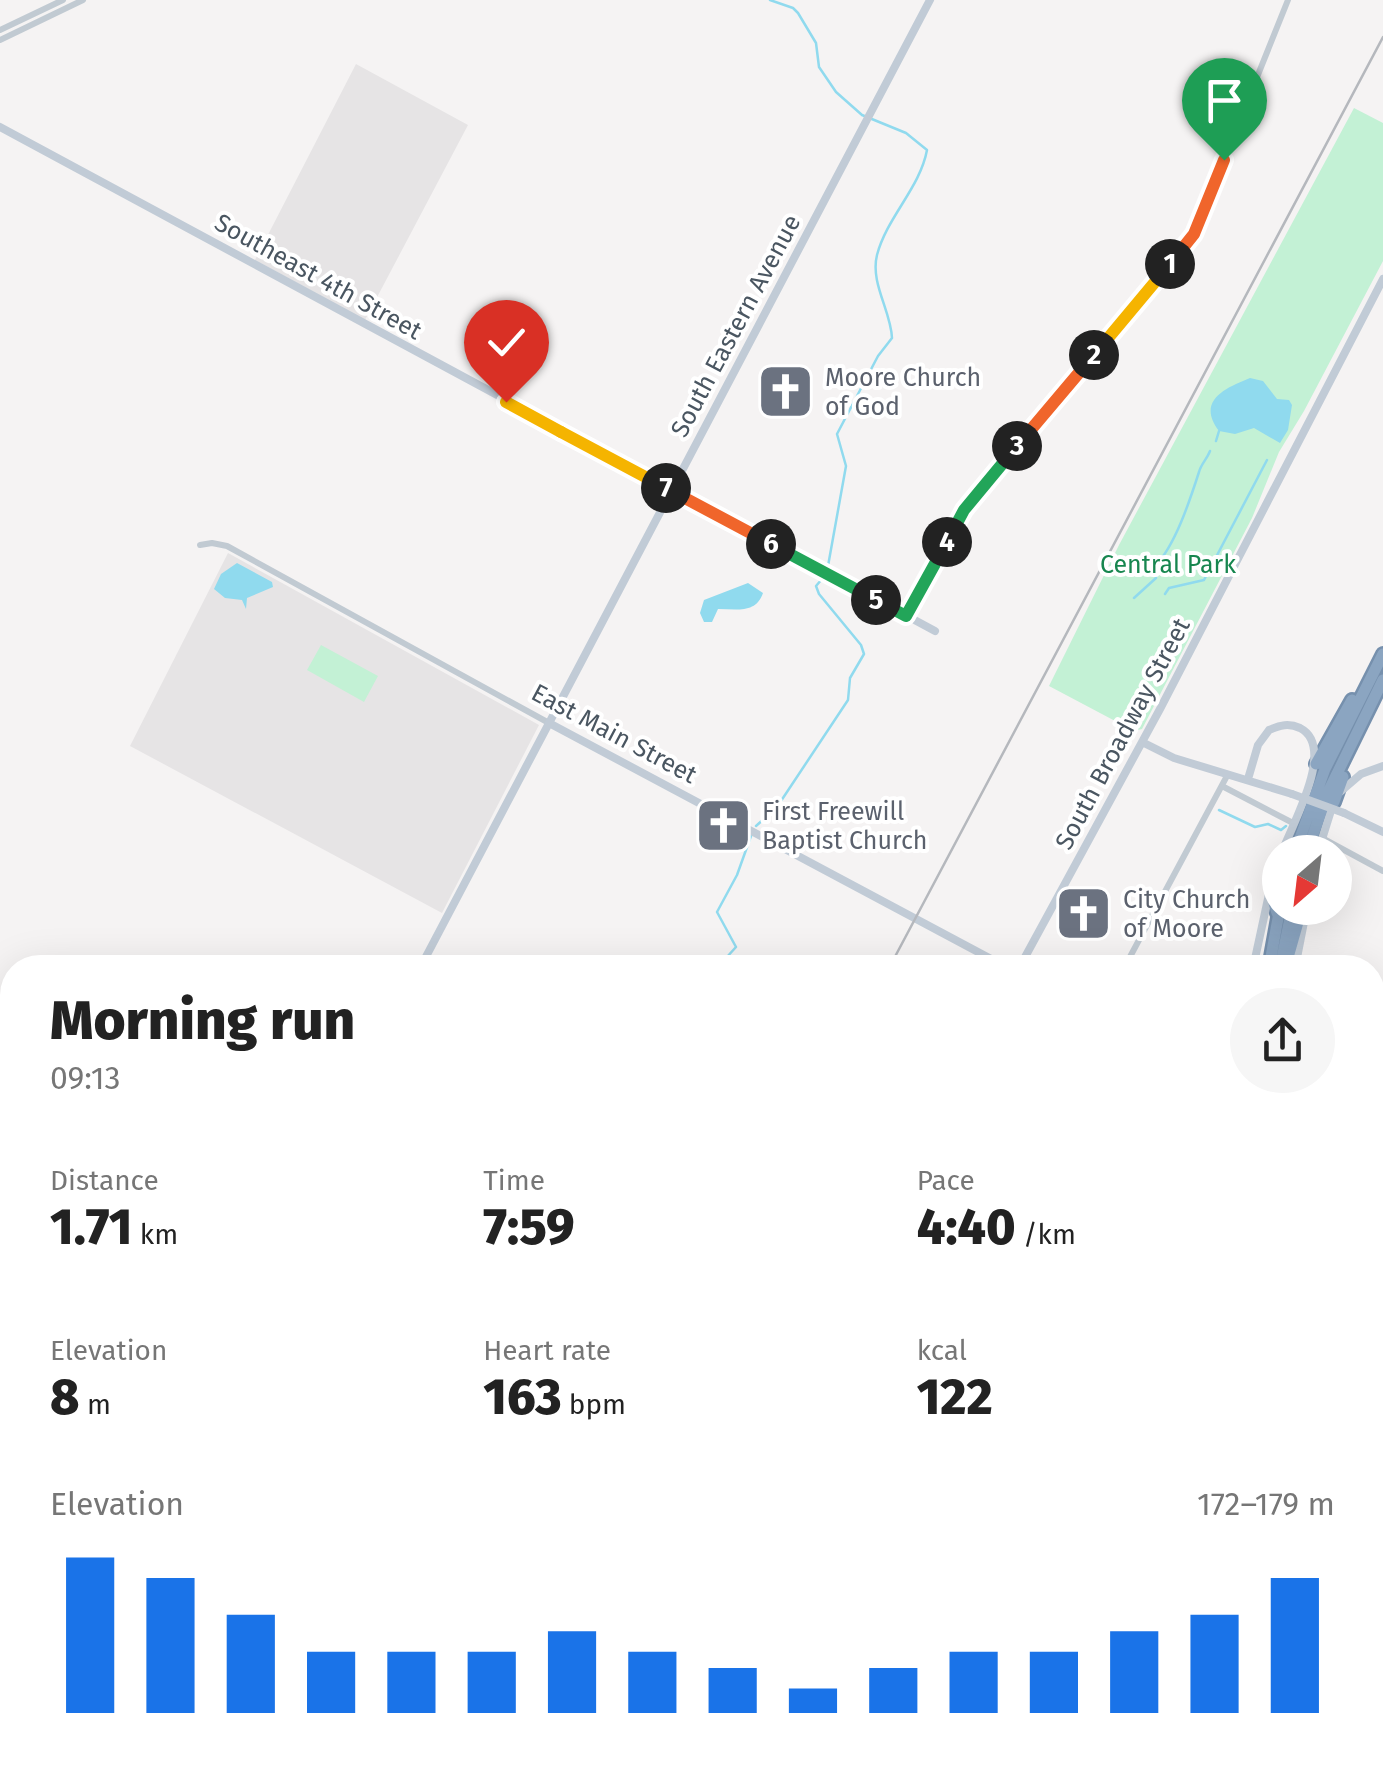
<!DOCTYPE html>
<html lang="en">
<head>
<meta charset="utf-8">
<style>
  :root { --surface:#fff; --page:#f6f6f6; --text:#222; --muted:#767676; --accent:#1a73e8 }
  body { margin:0; font-family:"Fira Sans",sans-serif; background:var(--page); color:var(--text); height:100vh; display:flex; flex-direction:column; font-size:38px; white-space:nowrap }
  * { box-sizing:border-box; margin:0 }
  p { font-size:32px; color:var(--muted) }
  .icon { flex:none; width:55px; height:55px; fill:none; stroke:currentColor; stroke-width:2; stroke-linecap:round; stroke-linejoin:round }
  .map { position:relative; flex:1; overflow:hidden }
  .sheet { position:absolute; left:0px; top:955px; width:1385px; height:810px; display:flex; flex-direction:column; background:var(--surface); border-radius:40px 40px 0 0; box-shadow:0 10px 40px #0002 }
  .sheet>* { flex:none }
  .needle { width:65px; rotate:208deg }
  .tools { position:absolute; left:1262px; top:835px; display:grid; gap:20px }
  .tools a { display:grid; place-items:center; width:90px; height:90px; border-radius:50%; background:var(--surface); box-shadow:0 10px 40px #0002; font-size:50px }
  .pin { position:absolute; display:grid; place-items:center; width:85px; height:85px; color:#fff; margin:-102px -42px; border-radius:50% 50% 50% 0; rotate:-45deg; box-shadow:0 0 10px #0007 }
  .pin .icon { rotate:45deg }
  .km { position:absolute; width:50px; height:50px; margin:-25px; border-radius:50%; background:#222; color:#fff; font-size:28px; line-height:50px; text-align:center }
  .round { display:grid; place-items:center; flex:none; width:105px; height:105px; border-radius:52px; background:var(--page) }
  .summary { display:flex; align-items:center; justify-content:space-between; height:170px; padding:0 50px }
  h1 { font-size:55px; font-weight:800; line-height:75px }
  .metrics { display:grid; grid-template-columns:repeat(3,1fr); gap:15px; height:170px; padding:10px 50px }
  .metrics div { display:grid; align-content:center }
  .metrics b { font-size:50px; font-weight:800 }
  .metrics small { font-size:28px; font-weight:400 }
  .metrics p { font-size:28px }
  .chart { height:280px; padding:20px 50px }
  .chart p { display:flex; justify-content:space-between }
  .chart svg { width:100%; height:180px; margin-top:10px; stroke:var(--accent); stroke-width:6 }
  .map>svg:first-child { display:block }
</style>
</head>
<body>
<div class="map">
<svg width="1383" height="1765" viewBox="0 0 1383 1765">
  <rect width="100%" height="100%" fill="#f5f3f3"/>
  <path fill="#e6e4e5" d="M 356,64 L 468,125 L 365,320 L 255,260 Z
    M 228,553 L 539,725 L 442,913 L 130,746 Z"/>
  <path fill="#c3f1d5" d="M 1354,108 L 1383,123 L 1383,261 L 1304,411 L 1279,452 L 1252,518 L 1142,729 L 1134,731 L 1049,686 L 1119,545 Z
    M 321,645 L 378,676 L 364,702 L 307,670 Z
    M 1383,1329 L 1383,1454 L 1373,1458 L 1372,1331 Z"/>
  <path fill="#90daee" d="M 1250,378 L 1263,381 L 1277,399 L 1289,400 L 1292,405 L 1288,430 L 1280,443 L 1254,428 L 1235,434 L 1219,431 C 1196,401 1225,388 1250,378 Z
    M 237,563 L 272,582 L 273,587 L 247,598 L 246,609 L 242,600 L 225,598 L 214,589 L 221,574 Z
    M 748,583 L 763,593 C 756,614 736,609 718,609 L 712,622 L 704,622 L 700,613 L 704,600 Z"/>
  <g fill="none" stroke-linecap="round" stroke-linejoin="round">
    <path stroke="#90daee" stroke-width="2.5" d="M 770,0 L 793,8 L 798,13 L 816,43 L 819,67 L 836,92 L 862,115 L 906,133 L 927,150 C 920,188 887,217 877,255 C 870,283 891,311 892,338 L 878,356 L 837,434 L 846,466 L 828,566
      M 1216,441 L 1219,431
      M 1165,594 L 1169,588 L 1204,580 L 1267,460
      M 1134,598 L 1156,578 L 1155,566 C 1175,546 1190,500 1199,472 C 1201,464 1207,459 1210,451
      M 1219,810 L 1255,827 L 1268,824 L 1281,830 L 1286,826
      M 756,826 L 777,807 L 848,700 L 850,678 L 864,654 L 861,645 L 819,594 L 816,586 L 822,579
      M 717,968 L 736,947 L 717,912 L 737,875 L 751,836
      M 1372,1322 L 1383,1322
      M 138,1765 L 143,1757 L 140,1752
      M 753,1765 L 764,1752"/>
    <defs>
      <path id="motorway" d="M 1316,764 L 1352,700
        M 1334,802 L 1343,777
        M 1295,852 L 1325,769 L 1383,654
        M 1307,852 L 1328,792 L 1383,680
        M 1277,913 L 1274,903 L 1279,858
        M 1281,963 L 1292,908
        M 1269,968 L 1280,907
        M 1285,968 L 1302,908
        M 1080,1765 L 1086,1752
        M 1091,1765 L 1098,1752"/>
    </defs>
    <use href="#motorway" stroke="#7690ad" stroke-width="16"/>
    <path stroke="#c1cad2" stroke-width="6" d="M 0,30 L 63,0
      M 0,40 L 83,0
      M 200,545 L 212,543 L 227,546 L 549,723
      M 906,616 L 964,510 L 1194,234 L 1288,0
      M 1222,786 L 1293,823
      M 1322,838 L 1383,871
      M 1124,968 L 1228,774
      M 1372,1207 L 1383,1187
      M 0,1215 L 12,1221
      M 1372,1525 L 1383,1519
      M 886,1752 L 887,1765
      M 1330,1752 L 1334,1765"/>
    <path stroke="#c1cbd6" stroke-width="8" d="M 0,127 L 935,631
      M 549,723 L 1008,968
      M 1142,742 L 1174,758 L 1292,794
      M 1248,779 L 1258,745 L 1269,730 C 1280,725 1289,723 1300,728 C 1337,747 1292,824 1282,852
      M 1340,792 L 1361,774 L 1383,766
      M 1344,813 L 1383,832
      M 1318,852 L 1333,804
      M 420,968 L 930,0
      M 1019,968 L 1160,709 L 1383,279
      M 1253,968 L 1272,880
      M 1295,968 L 1305,917
      M 1372,1161 L 1383,1167
      M 1008,1752 L 1032,1765
      M 1144,1752 L 1158,1765
      M 1155,1752 L 1164,1765
      M 0,1755 L 12,1732
      M 1107,1761 L 1119,1752
      M 1069,1765 L 1076,1752"/>
    <use href="#motorway" stroke="#8ba5c1" stroke-width="11"/>
    <path stroke="#b5b8bd" stroke-width="2.5" d="M 889,968 L 1383,37
      M 463,1765 L 470,1752"/>
    <path stroke="#c1cbd6" stroke-width="8" d="M 1292,794 L 1344,813"/>
  </g>
  <g fill="none" stroke-linecap="round" stroke-linejoin="round">
    <defs>
      <path id="split-1" d="M 1170,264 L 1194,234 L 1224,160"/>
      <path id="split-2" d="M 1094,355 L 1170,264"/>
      <path id="split-3" d="M 1017,446 L 1094,355"/>
      <path id="split-4" d="M 947,542 L 964,510 L 1017,446"/>
      <path id="split-5" d="M 876,600 L 906,616 L 947,542"/>
      <path id="split-6" d="M 771,544 L 876,600"/>
      <path id="split-7" d="M 666,488 L 771,544"/>
      <path id="split-8" d="M 561,432 L 666,488"/>
      <path id="split-9" d="M 506,402 L 561,432"/>
    </defs>
    <use href="#split-1" stroke="#fff" stroke-width="20"/>
    <use href="#split-2" stroke="#fff" stroke-width="20"/>
    <use href="#split-3" stroke="#fff" stroke-width="20"/>
    <use href="#split-4" stroke="#fff" stroke-width="20"/>
    <use href="#split-5" stroke="#fff" stroke-width="20"/>
    <use href="#split-6" stroke="#fff" stroke-width="20"/>
    <use href="#split-7" stroke="#fff" stroke-width="20"/>
    <use href="#split-8" stroke="#fff" stroke-width="20"/>
    <use href="#split-9" stroke="#fff" stroke-width="20"/>
    <use href="#split-1" stroke="#f0652b" stroke-width="12"/>
    <use href="#split-2" stroke="#f5b400" stroke-width="12"/>
    <use href="#split-3" stroke="#f0652b" stroke-width="12"/>
    <use href="#split-4" stroke="#22a559" stroke-width="12"/>
    <use href="#split-5" stroke="#22a559" stroke-width="12"/>
    <use href="#split-6" stroke="#22a559" stroke-width="12"/>
    <use href="#split-7" stroke="#f0652b" stroke-width="12"/>
    <use href="#split-8" stroke="#f5b400" stroke-width="12"/>
    <use href="#split-9" stroke="#f5b400" stroke-width="12"/>
  </g>
  <defs>
    <symbol id="church-square" viewBox="-11 -11 22 22"><rect x="-9" y="-9" width="18" height="18" rx="4" fill="#6b7280" stroke="#fff"/><path d="M-1.2-6h2.4v3.5h3.3v2.4h-3.3V6h-2.4V-.1h-3.3v-2.4h3.3Z" fill="#fff"/></symbol>
  </defs>
  <g fill-rule="evenodd">
    <use href="#church-square" x="754" y="360" width="63" height="63"/>
    <use href="#church-square" x="692" y="794" width="63" height="63"/>
    <use href="#church-square" x="1052" y="882" width="63" height="63"/>
  </g>
  <g text-anchor="middle" dominant-baseline="central" stroke-width="8" stroke-linejoin="round" paint-order="stroke">
    <g font-size="25" fill="#4a5661" stroke="#fff">
      <text transform="translate(318 277) rotate(29)">Southeast 4th Street</text>
      <text transform="translate(736 326) rotate(-62)">South Eastern Avenue</text>
      <text transform="translate(614 734) rotate(28)">East Main Street</text>
      <text transform="translate(1123 734) rotate(-62)">South Broadway Street</text>
    </g>
    <g font-size="25" fill="#5b616d" stroke="#fff" text-anchor="start">
      <text x="825" y="378">Moore Church<tspan x="825" dy="29">of God</tspan></text>
      <text x="762" y="812">First Freewill<tspan x="762" dy="29">Baptist Church</tspan></text>
      <text x="1123" y="900">City Church<tspan x="1123" dy="29">of Moore</tspan></text>
    </g>
    <g font-size="25" fill="#17864f" stroke="#fff">
      <text x="1168" y="565">Central Park</text>
    </g>
  </g>
</svg>
<div class="tools">
<a><svg class="needle" viewBox="-14 -14 28 28"><path d="M0-13l5 13h-10z" fill="#e53935"/><path d="M0 13l5-13h-10z" fill="#767676"/></svg></a>
</div>
<div class="pin" style="left:1224px;top:160px;background:#1e9e55"><svg class="icon" aria-label="arrive" viewBox="0 0 24 24"><path d="M6 21V4h12l-3 4 3 4H6"/></svg></div>
<div class="pin" style="left:506px;top:402px;background:#d93025"><svg class="icon" aria-label="check" viewBox="0 0 24 24"><path d="M5 12l5 5 9-10"/></svg></div>
<b class="km" style="left:1170px;top:264px">1</b>
<b class="km" style="left:1094px;top:355px">2</b>
<b class="km" style="left:1017px;top:446px">3</b>
<b class="km" style="left:947px;top:542px">4</b>
<b class="km" style="left:876px;top:600px">5</b>
<b class="km" style="left:771px;top:544px">6</b>
<b class="km" style="left:666px;top:488px">7</b>
<section class="sheet">
<div class="summary"><div><h1>Morning run</h1><p>09:13</p></div><a class="round"><svg class="icon" aria-label="share" viewBox="0 0 24 24"><path d="M12 15V3M7 8l5-5 5 5M5 13v7h14v-7"/></svg></a></div>
<div class="metrics">
<div><p>Distance</p><b>1.71<small> km</small></b></div>
<div><p>Time</p><b>7:59</b></div>
<div><p>Pace</p><b>4:40<small> /km</small></b></div>
</div>
<div class="metrics">
<div><p>Elevation</p><b>8<small> m</small></b></div>
<div><p>Heart rate</p><b>163<small> bpm</small></b></div>
<div><p>kcal</p><b>122</b></div>
</div>
<div class="chart"><p><span>Elevation</span>172–179 m</p>
<svg viewBox="0 0 160 44" preserveAspectRatio="none"><path d="M5 44V6M15 44V11M25 44V20M35 44V29M45 44V29M55 44V29M65 44V24M75 44V29M85 44V33M95 44V38M105 44V33M115 44V29M125 44V29M135 44V24M145 44V20M155 44V11"/></svg>
</div>
</section>
</div>
</body>
</html>
